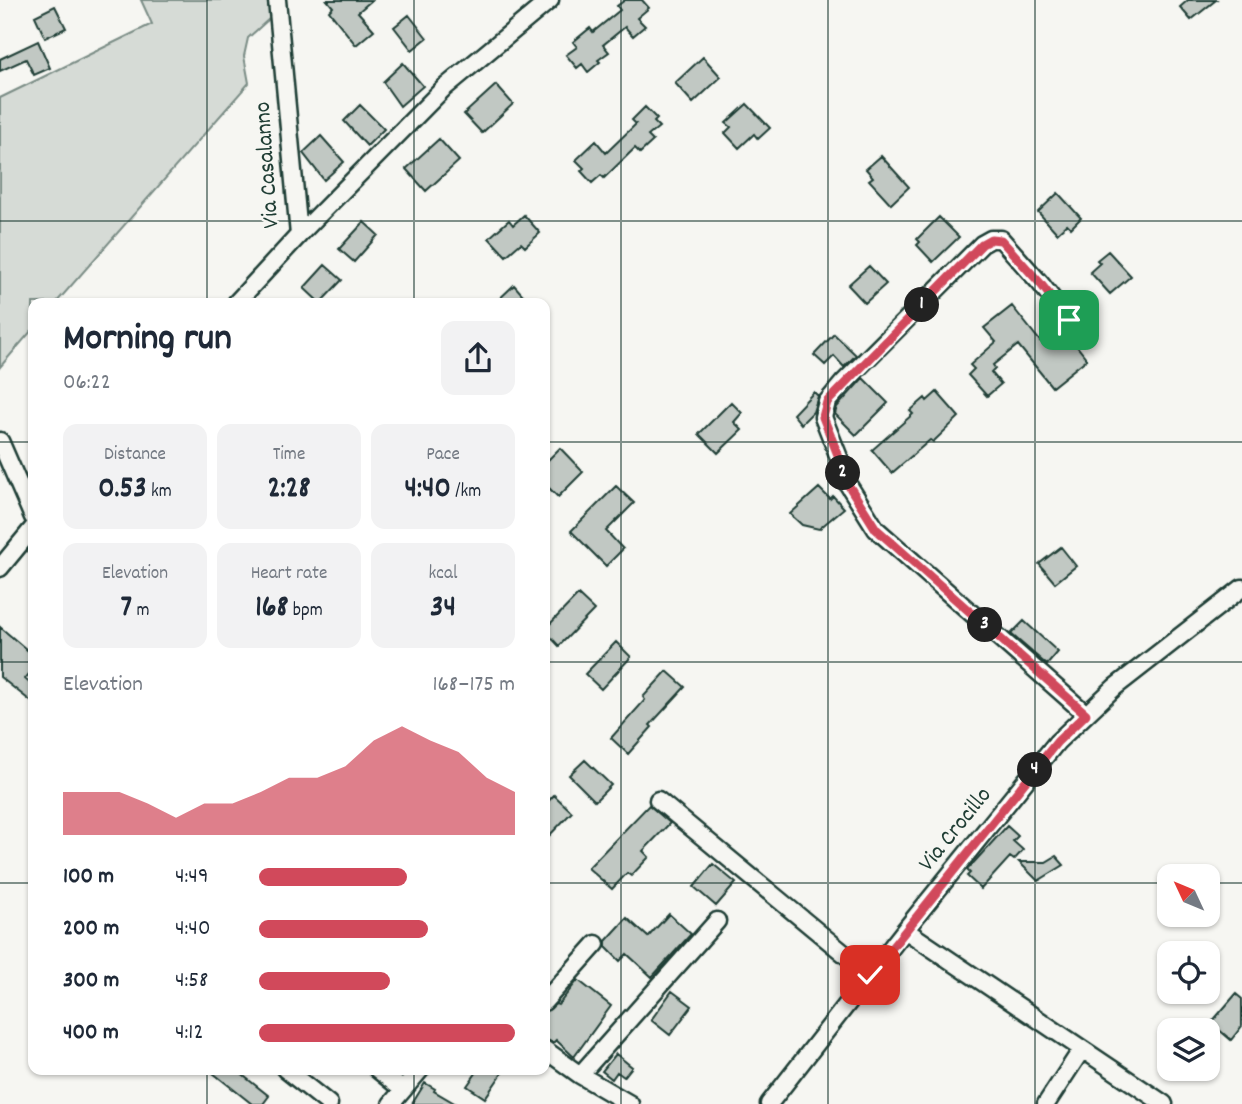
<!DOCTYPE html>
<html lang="en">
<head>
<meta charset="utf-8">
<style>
  :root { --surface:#fff; --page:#f2f2f3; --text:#1f2937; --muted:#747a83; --accent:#d1495b }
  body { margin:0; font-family:Dekko,sans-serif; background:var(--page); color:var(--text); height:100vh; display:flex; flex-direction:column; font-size:26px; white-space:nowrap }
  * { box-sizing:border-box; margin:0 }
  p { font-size:23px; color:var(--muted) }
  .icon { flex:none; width:38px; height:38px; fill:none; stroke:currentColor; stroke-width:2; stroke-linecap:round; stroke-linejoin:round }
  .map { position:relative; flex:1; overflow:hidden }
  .sheet { position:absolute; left:28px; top:298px; width:522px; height:777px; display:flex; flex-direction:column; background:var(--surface); border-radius:14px; box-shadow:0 2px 5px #0004 }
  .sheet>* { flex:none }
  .needle { width:46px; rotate:314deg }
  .tools { position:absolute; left:1157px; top:864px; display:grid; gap:14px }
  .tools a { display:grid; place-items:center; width:63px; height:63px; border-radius:14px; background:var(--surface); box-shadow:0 2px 5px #0004; font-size:35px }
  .pin { position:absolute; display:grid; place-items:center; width:60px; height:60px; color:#fff; margin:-30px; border-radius:14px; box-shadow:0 4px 10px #0006 }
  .km { position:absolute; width:35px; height:35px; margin:-18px; border-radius:50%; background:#222; color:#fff; font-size:19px; line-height:35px; text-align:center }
  .round { display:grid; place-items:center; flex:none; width:74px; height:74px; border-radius:14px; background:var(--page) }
  .summary { display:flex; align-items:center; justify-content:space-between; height:119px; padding:0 35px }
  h1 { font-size:38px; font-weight:800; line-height:52px }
  .stats { display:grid; grid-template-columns:repeat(3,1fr); gap:10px; height:119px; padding:7px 35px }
  .stats div { display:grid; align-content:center; border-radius:14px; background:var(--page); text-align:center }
  .stats b { font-size:30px; font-weight:800 }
  .stats small { font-size:19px; font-weight:400 }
  .stats p { font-size:19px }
  .chart { height:196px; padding:14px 35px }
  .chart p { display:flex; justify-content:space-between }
  .chart svg { width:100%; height:126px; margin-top:7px; fill:var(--accent); opacity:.7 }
  ul { padding:0 35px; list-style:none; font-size:23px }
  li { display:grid; grid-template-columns:112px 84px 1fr; align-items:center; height:52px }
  li i { height:18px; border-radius:9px; background:var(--accent) }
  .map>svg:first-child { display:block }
</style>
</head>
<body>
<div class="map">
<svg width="1242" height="1104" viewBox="0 0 1242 1104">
  <rect width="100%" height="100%" fill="#f6f6f2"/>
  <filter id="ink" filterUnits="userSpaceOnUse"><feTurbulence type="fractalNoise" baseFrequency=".0143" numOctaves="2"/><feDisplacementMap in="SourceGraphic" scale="14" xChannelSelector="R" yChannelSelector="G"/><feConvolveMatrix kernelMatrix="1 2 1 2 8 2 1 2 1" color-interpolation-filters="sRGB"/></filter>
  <g filter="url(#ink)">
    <path fill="#d6dbd6" stroke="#7a8c85" stroke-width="2" d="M 141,0 L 268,0 L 270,18 L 248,38 L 244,56 L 249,83 L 56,303 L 33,303 L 33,329 L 0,367 L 0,98 L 152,24 Z"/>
    <path fill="#c1c8c3" stroke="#1f3d34" stroke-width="2" d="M 327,0 L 372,0 L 358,12 L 374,30 L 356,45 L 329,11 L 333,7 Z
      M 625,0 L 642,0 L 649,8 L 637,18 L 645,26 L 633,36 L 625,27 L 603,45 L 609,52 L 598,60 L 600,62 L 588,72 L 582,64 L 577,68 L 566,55 L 577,47 L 573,42 L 590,28 L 593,32 L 620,10 L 617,6 Z
      M 1188,0 L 1216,0 L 1191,20 L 1180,7 Z
      M 55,6 L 66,28 L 45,38 L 35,16 Z
      M 409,15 L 427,38 L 412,50 L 394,27 Z
      M 38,41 L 50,68 L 34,75 L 26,59 L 0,71 L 0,59 Z
      M 703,57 L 721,77 L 693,103 L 675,83 Z
      M 403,63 L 423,86 L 400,106 L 383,82 Z
      M 496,85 L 513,104 L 482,133 L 464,114 Z
      M 747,104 L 770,128 L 758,139 L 754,134 L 739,148 L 725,133 L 731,127 L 726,123 Z
      M 360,105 L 384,129 L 367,146 L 344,121 Z
      M 645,107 L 657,119 L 654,122 L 659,127 L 648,136 L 653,141 L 640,153 L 635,148 L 604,178 L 601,175 L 592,183 L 581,171 L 584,168 L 576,160 L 596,141 L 606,153 L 636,124 L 632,120 Z
      M 321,136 L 344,162 L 324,180 L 303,153 Z
      M 439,139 L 459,161 L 426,191 L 406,169 Z
      M 881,156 L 909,187 L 891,204 L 869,180 L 873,177 L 866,169 Z
      M 1058,193 L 1081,218 L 1071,228 L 1067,224 L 1057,233 L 1038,212 Z
      M 524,215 L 540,233 L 525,247 L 521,243 L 506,256 L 489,238 L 509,220 L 513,225 Z
      M 939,217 L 959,237 L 933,262 L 917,245 L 920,242 L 917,239 Z
      M 364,222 L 378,235 L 354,262 L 339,249 Z
      M 1108,251 L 1131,276 L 1110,294 L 1090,272 L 1100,263 L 1097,260 Z
      M 325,265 L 342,280 L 320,303 L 304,288 Z
      M 869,266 L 886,284 L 865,303 L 848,285 Z
      M 514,285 L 530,303 L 495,303 Z
      M 1012,306 L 1040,341 L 1060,325 L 1087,359 L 1052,387 L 1018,345 L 993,365 L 995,368 L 991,372 L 1001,384 L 987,396 L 968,375 L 974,369 L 970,365 L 996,342 L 984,328 Z
      M 834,334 L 856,355 L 844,367 L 834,356 L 825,365 L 814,355 Z
      M 863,378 L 888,403 L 856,435 L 835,414 L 837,407 Z
      M 814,392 L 818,396 L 813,412 L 801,424 L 793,414 Z
      M 937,392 L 959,417 L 933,442 L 930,440 L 892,473 L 872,450 L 913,414 L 910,411 L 925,398 L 927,401 Z
      M 731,402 L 742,413 L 734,422 L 742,430 L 718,453 L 699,434 Z
      M 560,448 L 583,472 L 558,497 L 544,483 L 544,464 Z
      M 616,486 L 634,503 L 606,531 L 623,549 L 606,566 L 571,531 Z
      M 819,488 L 830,499 L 833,496 L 844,508 L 819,529 L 802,525 L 790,514 Z
      M 1061,547 L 1076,566 L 1055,583 L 1039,564 Z
      M 578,595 L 594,610 L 559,646 L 544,630 Z
      M 1024,621 L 1058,652 L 1047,665 L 1011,634 Z
      M 0,627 L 33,655 L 33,669 L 25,679 L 33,686 L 33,703 L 0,677 Z
      M 616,642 L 631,657 L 601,689 L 585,674 Z
      M 667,671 L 685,687 L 650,725 L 652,727 L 628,754 L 611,738 L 645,700 L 643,697 Z
      M 585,760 L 611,785 L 595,801 L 569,775 Z
      M 554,795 L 572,812 L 544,841 L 544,806 Z
      M 649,805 L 670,823 L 643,851 L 649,857 L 631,876 L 627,873 L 612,889 L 588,868 Z
      M 1007,826 L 1018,836 L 1013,841 L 1023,850 L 1014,860 L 1010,857 L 981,889 L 967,876 L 970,873 L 967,870 Z
      M 1056,856 L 1064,865 L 1038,881 L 1019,862 L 1046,862 Z
      M 713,864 L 736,883 L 716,906 L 694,887 Z
      M 669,914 L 691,934 L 652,977 L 627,954 L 620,961 L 606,947 L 606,941 L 627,918 L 648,937 Z
      M 578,980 L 611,1006 L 574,1057 L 556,1040 L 553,1043 L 544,1039 L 544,1012 L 556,1004 L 558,1005 Z
      M 672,991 L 692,1006 L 670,1035 L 651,1020 Z
      M 1236,994 L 1242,999 L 1242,1026 L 1231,1040 L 1211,1023 Z
      M 616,1054 L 632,1067 L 624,1077 L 617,1072 L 612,1079 L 602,1071 Z
      M 208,1069 L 235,1069 L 269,1096 L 263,1104 L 252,1104 Z
      M 479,1069 L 505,1069 L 485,1098 L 467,1086 Z
      M 425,1083 L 435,1089 L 434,1091 L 456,1104 L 412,1104 Z"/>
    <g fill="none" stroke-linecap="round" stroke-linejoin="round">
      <defs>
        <path id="minor" d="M 299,235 L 444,88 L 550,0
          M 236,303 L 299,235 L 277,0
          M 1069,320 L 1040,283 L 1001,239 L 991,239 L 982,244 L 843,383 L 827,402 L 823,417 L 840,460 L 844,478 L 876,529 L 1086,714
          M 0,441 L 33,517
          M 0,568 L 33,528
          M 658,800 L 870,975
          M 905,930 L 1164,1104
          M 544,1002 L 596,944
          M 544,1049 L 580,1075 L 630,1104
          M 285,1069 L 329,1104
          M 377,1069 L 403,1090 L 391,1104
          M 580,1075 L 717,921
          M 403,1090 L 421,1069
          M 769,1104 L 905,930 L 1057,742 L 1115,687 L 1242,588
          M 1046,1104 L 1082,1049"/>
      </defs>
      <use href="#minor" stroke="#1f3d34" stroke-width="21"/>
      <use href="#minor" stroke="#f6f6f2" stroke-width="16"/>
    </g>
  </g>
  <g fill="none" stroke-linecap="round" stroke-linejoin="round" filter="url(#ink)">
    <defs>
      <path id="route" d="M 870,975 L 1057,742 L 1086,714 L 876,529 L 844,478 L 840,460 L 823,417 L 827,402 L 982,244 L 991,239 L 1001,240 L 1040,283 L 1069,320"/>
    </defs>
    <use href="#route" stroke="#fff" stroke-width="14"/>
    <use href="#route" stroke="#d1495b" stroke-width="9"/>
  </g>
  <path fill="none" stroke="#1f3d34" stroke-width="2" stroke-opacity="0.55" d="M 207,0 L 207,303M 414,0 L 414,303M 621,0 L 621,1104M 828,0 L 828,1104M 1035,0 L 1035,1104M 0,221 L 1242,221M 0,442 L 33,442M 544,442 L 1242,442M 0,662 L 33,662M 544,662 L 1242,662M 0,883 L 33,883M 544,883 L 1169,883M 1208,883 L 1242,883M 207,1069 L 207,1104M 414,1069 L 414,1104"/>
  <g text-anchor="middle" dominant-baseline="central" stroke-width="5" stroke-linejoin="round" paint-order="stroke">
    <g font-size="24" fill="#1f3d34" stroke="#f6f6f2">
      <text transform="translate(268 165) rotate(-94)">Via Casalanno</text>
      <text transform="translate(956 830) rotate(-51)">Via Crocillo</text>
    </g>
  </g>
</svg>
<div class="tools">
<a><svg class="needle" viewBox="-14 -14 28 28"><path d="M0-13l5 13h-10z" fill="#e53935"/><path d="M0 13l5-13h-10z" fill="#747a83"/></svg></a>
<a><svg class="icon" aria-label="locate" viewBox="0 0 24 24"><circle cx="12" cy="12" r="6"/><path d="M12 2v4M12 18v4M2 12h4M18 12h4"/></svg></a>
<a><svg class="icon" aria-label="layers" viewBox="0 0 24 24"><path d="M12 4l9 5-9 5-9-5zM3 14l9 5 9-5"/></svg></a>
</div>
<div class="pin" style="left:1069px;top:320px;background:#1e9e55"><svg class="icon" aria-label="arrive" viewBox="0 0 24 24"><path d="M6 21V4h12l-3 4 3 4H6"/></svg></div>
<div class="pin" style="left:870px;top:975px;background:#d93025"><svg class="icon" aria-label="check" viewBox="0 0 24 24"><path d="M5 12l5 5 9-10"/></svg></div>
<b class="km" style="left:922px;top:305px">1</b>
<b class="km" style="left:843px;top:473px">2</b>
<b class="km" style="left:985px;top:625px">3</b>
<b class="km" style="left:1035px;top:770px">4</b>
<section class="sheet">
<div class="summary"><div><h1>Morning run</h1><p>06:22</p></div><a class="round"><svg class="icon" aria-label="share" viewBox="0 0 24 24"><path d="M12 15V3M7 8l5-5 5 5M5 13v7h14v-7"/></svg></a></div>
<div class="stats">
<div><p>Distance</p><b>0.53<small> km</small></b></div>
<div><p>Time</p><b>2:28</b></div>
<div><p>Pace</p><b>4:40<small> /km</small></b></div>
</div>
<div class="stats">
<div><p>Elevation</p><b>7<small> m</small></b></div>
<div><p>Heart rate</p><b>168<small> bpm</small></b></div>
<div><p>kcal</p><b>34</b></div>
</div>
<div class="chart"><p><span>Elevation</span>168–175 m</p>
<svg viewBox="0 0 160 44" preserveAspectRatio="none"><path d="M0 44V29L10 29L20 29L30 33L40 38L50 33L60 33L70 29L80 24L90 24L100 20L110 11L120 6L130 11L140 15L150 24L160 29V44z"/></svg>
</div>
<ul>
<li><b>100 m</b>4:49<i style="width:58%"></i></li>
<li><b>200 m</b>4:40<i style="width:66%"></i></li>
<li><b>300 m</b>4:58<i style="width:51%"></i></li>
<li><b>400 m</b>4:12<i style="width:100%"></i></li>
</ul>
</section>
</div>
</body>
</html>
